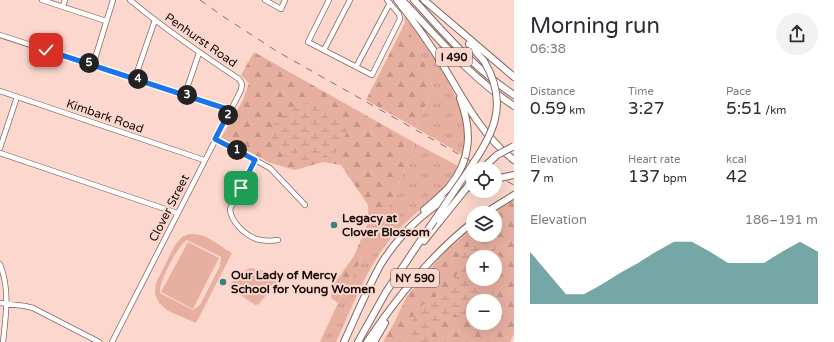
<!DOCTYPE html>
<html lang="en">
<head>
<meta charset="utf-8">
<style>
  :root { --surface:#fff; --page:#f2f2f3; --text:#2b2b33; --muted:#7c7c81; --accent:#3a8280 }
  body { margin:0; font-family:"Varela Round",sans-serif; background:var(--page); color:var(--text); height:100vh; display:flex; flex-direction:column; font-size:15px; white-space:nowrap }
  * { box-sizing:border-box; margin:0 }
  p { font-size:13px; color:var(--muted) }
  .icon { flex:none; width:22px; height:22px; fill:none; stroke:currentColor; stroke-width:2; stroke-linecap:round; stroke-linejoin:round }
  .map { position:relative; flex:1; overflow:hidden }
  .details { display:flex; flex-direction:column; background:var(--surface); width:320px }
  .details>* { flex:none }
  .fabs { position:absolute; left:466px; top:162px; display:grid; gap:8px }
  .fabs a { display:grid; place-items:center; width:36px; height:36px; border-radius:50%; background:var(--surface); box-shadow:0 4px 16px #0002; font-size:20px }
  .pin { position:absolute; display:grid; place-items:center; width:34px; height:34px; color:#fff; margin:-17px; border-radius:8px; box-shadow:0 2px 6px #0006 }
  .km { position:absolute; width:20px; height:20px; margin:-10px; border-radius:50%; background:#222; color:#fff; font-size:11px; line-height:20px; text-align:center }
  .round { display:grid; place-items:center; flex:none; width:42px; height:42px; border-radius:21px; background:var(--page) }
  .headline { display:flex; align-items:center; justify-content:space-between; height:68px; padding:0 16px }
  h1 { font-size:22px; font-weight:600; line-height:30px }
  .metrics { display:grid; grid-template-columns:repeat(3,1fr); gap:6px; height:68px; padding:4px 16px }
  .metrics div { display:grid; align-content:center }
  .metrics b { font-size:17px; font-weight:600 }
  .metrics small { font-size:11px; font-weight:400 }
  .metrics p { font-size:11px }
  .chart { height:112px; padding:8px 16px }
  .chart p { display:flex; justify-content:space-between }
  .chart svg { width:100%; height:72px; margin-top:4px; fill:var(--accent); opacity:.7 }
  main { display:flex; flex:1; min-height:0 }
  .map>svg:first-child { display:block }
</style>
</head>
<body>
<main>
<div class="map">
<svg width="514" height="342" viewBox="0 0 514 342">
  <defs>
    <pattern id="grass-tufts" width="24" height="20" patternUnits="userSpaceOnUse"><rect width="24" height="20" fill="#e6afa0"/><path d="M3 7l-1-3M5 7V3M7 7l1-3M15 17l-1-3M17 17v-4M19 17l1-3" fill="none" stroke="#c59588"/></pattern>
    <pattern id="forest-firs" width="22" height="20" patternUnits="userSpaceOnUse"><rect width="22" height="20" fill="#e6afa0"/><path d="M5 1l3.5 6h-7zM16 11l3.5 6h-7z" fill="#c59588"/></pattern>
    <pattern id="wetland-marsh" width="20" height="14" patternUnits="userSpaceOnUse"><rect width="20" height="14" fill="#e6afa0"/><path d="M1 5h8M5 5V1M11 12h8M15 12V8" fill="none" stroke="#c59588"/></pattern>
  </defs>
  <rect width="100%" height="100%" fill="#fbd7cd"/>
  <path fill="url(#grass-tufts)" d="M 404,16 C 426,44 460,91 465,127 C 466,136 464,145 463,155 L 416,128 L 433,88 L 423,59 L 405,23 Z
    M 415,143 L 458,166 C 444,195 414,211 394,235 C 367,265 353,306 336,342 L 320,342 L 338,303 L 394,196 Z"/>
  <path fill="url(#forest-firs)" fill-rule="evenodd" d="M 405,23 L 423,59 L 433,88 L 416,128 L 366,100 Z
    M 254,52 L 415,143 L 394,196 L 338,303 L 331,298 L 332,287 L 354,256 L 369,220 L 368,205 L 341,165 L 323,162 L 295,170 L 271,163 L 221,138 L 243,100 L 249,83 L 241,75 Z
    M 514,199 L 514,334 L 510,342 L 383,342 L 393,325 L 407,296 L 443,254 L 473,228 L 473,235 L 495,235 L 495,213 L 492,213 ZM 473,257 L 495,257 L 495,279 L 473,279 ZM 473,301 L 495,301 L 495,323 L 473,323 Z"/>
  <path fill="url(#wetland-marsh)" fill-rule="evenodd" d="M 313,102 L 328,109 L 328,116 L 344,123 L 347,132 L 337,152 L 301,163 L 282,155 L 272,142 L 274,124 L 297,105 Z
    M 480,235 L 490,235 L 496,238 L 495,251 L 504,260 L 491,301 L 473,301 L 473,321 L 470,323 L 452,313 L 437,326 L 429,342 L 419,342 L 407,337 L 416,309 L 449,288 L 460,268 L 459,257 ZM 473,257 L 495,257 L 495,279 L 473,279 Z"/>
  <path fill="#e6afa0" fill-rule="evenodd" d="M 189,234 C 208,233 217,245 232,253 L 196,323 L 168,311 L 159,303 L 155,294 L 156,283 L 175,245 L 182,237 ZM 187,240 L 221,257 L 220,266 L 200,305 L 193,310 L 160,293 C 158,283 178,245 187,240 Z
    M 188,242 L 219,258 L 193,309 L 161,292 Z
    M 251,268 L 269,272 L 279,278 L 259,304 L 255,305 L 229,287 C 235,277 241,272 251,268 Z"/>
  <g fill="none" stroke-linecap="round" stroke-linejoin="round">
    <defs>
      <path id="minor" d="M 42,0 L 106,21
        M 265,0 L 281,9 L 285,0
        M 329,0 L 308,42 L 372,75 L 400,19 L 399,14 L 387,0
        M 63,6 L 65,0
        M 0,35 L 230,110
        M 324,50 L 350,0
        M 93,65 L 113,0
        M 356,67 L 390,3
        M 135,78 L 155,20
        M 0,91 L 204,160
        M 185,94 L 199,53
        M 215,139 L 270,168 L 305,205
        M 0,148 L 17,97
        M 0,153 L 177,213
        M 255,160 L 230,209 C 231,222 244,234 256,239 C 263,241 271,241 278,240
        M 0,264 C 10,289 6,315 3,342
        M 0,303 L 25,306 L 33,308 L 99,342
        M 112,342 L 241,90 L 242,84 L 239,79 C 201,54 165,29 130,0"/>
      <path id="highway" d="M 397,0 C 414,21 429,43 443,65 C 463,99 482,136 514,160
        M 402,0 C 438,38 470,77 514,106
        M 414,0 C 445,34 475,69 514,95
        M 424,0 L 514,77
        M 469,44 L 484,61
        M 495,179 L 514,175
        M 424,210 C 433,202 442,195 449,187 C 472,159 472,130 460,98
        M 485,213 L 514,195
        M 424,241 L 440,221
        M 344,342 C 356,316 367,289 381,264 C 402,230 435,200 473,186
        M 358,342 L 386,292 L 429,228
        M 367,342 C 397,297 431,255 473,222
        M 374,342 L 385,323"/>
    </defs>
    <use href="#minor" stroke="#876860" stroke-width="6"/>
    <use href="#highway" stroke="#876860" stroke-width="8"/>
    <use href="#minor" stroke="#fff" stroke-width="4.5"/>
    <use href="#highway" stroke="#fff" stroke-width="6"/>
    <path stroke="#88706a" stroke-width="1" stroke-dasharray="7 7" stroke-linecap="butt" d="M 200,0 L 224,17 L 278,52 L 485,169
      M 495,175 L 514,185"/>
    <defs>
      <path id="highway-bridge" d="M 482,169 L 497,155 L 514,146
        M 440,221 L 473,180
        M 429,228 C 441,211 452,194 464,177 C 490,138 512,108 484,61"/>
    </defs>
    <use href="#highway-bridge" stroke="#876860" stroke-width="8" stroke-linecap="butt"/>
    <use href="#highway-bridge" stroke="#fff" stroke-width="6"/>
  </g>
  <g fill="none" stroke-linecap="round" stroke-linejoin="round">
    <defs>
      <path id="route" d="M 46,50 L 230,110 L 215,139 L 255,160 L 241,188"/>
    </defs>
    <use href="#route" stroke="#fff" stroke-width="8"/>
    <use href="#route" stroke="#1a73e8" stroke-width="5"/>
  </g>
  <g fill="#3a8280" stroke="#fbd7cd" stroke-width="1.5">
    <circle cx="334" cy="225" r="4"/>
    <circle cx="223" cy="282" r="4"/>
  </g>
  <g text-anchor="middle" dominant-baseline="central" stroke-width="4" stroke-linejoin="round" paint-order="stroke">
    <g fill="#fbd7cd" stroke="#5c4a44" stroke-width="1">
      <rect x="436" y="48" width="36" height="18" rx="3"/>
      <rect x="391" y="269" width="48" height="18" rx="3"/>
    </g>
    <g font-size="11" font-weight="bold" fill="#180d0a">
      <text x="454" y="57">I 490</text>
      <text x="415" y="278">NY 590</text>
    </g>
    <g font-size="12" fill="#180d0a" stroke="#fbd7cd">
      <text transform="translate(201 40) rotate(35)">Penhurst Road</text>
      <text transform="translate(105 116) rotate(19)">Kimbark Road</text>
      <text transform="translate(169 208) rotate(-63)">Clover Street</text>
    </g>
    <g font-size="12" font-weight="bold" fill="#180d0a" stroke="#fbd7cd" text-anchor="start">
      <text x="342" y="218">Legacy at<tspan x="342" dy="14">Clover Blossom</tspan></text>
      <text x="231" y="275">Our Lady of Mercy<tspan x="231" dy="14">School for Young Women</tspan></text>
    </g>
  </g>
</svg>
<div class="fabs">
<a><svg class="icon" aria-label="locate" viewBox="0 0 24 24"><circle cx="12" cy="12" r="6"/><path d="M12 2v4M12 18v4M2 12h4M18 12h4"/></svg></a>
<a><svg class="icon" aria-label="layers" viewBox="0 0 24 24"><path d="M12 4l9 5-9 5-9-5zM3 14l9 5 9-5"/></svg></a>
<a>+</a>
<a>−</a>
</div>
<div class="pin" style="left:241px;top:188px;background:#1e9e55"><svg class="icon" aria-label="arrive" viewBox="0 0 24 24"><path d="M6 21V4h12l-3 4 3 4H6"/></svg></div>
<div class="pin" style="left:46px;top:50px;background:#d93025"><svg class="icon" aria-label="check" viewBox="0 0 24 24"><path d="M5 12l5 5 9-10"/></svg></div>
<b class="km" style="left:237px;top:150px">1</b>
<b class="km" style="left:228px;top:115px">2</b>
<b class="km" style="left:187px;top:95px">3</b>
<b class="km" style="left:138px;top:79px">4</b>
<b class="km" style="left:89px;top:63px">5</b>
</div>
<section class="details">
<div class="headline"><div><h1>Morning run</h1><p>06:38</p></div><a class="round"><svg class="icon" aria-label="share" viewBox="0 0 24 24"><path d="M12 15V3M7 8l5-5 5 5M5 13v7h14v-7"/></svg></a></div>
<div class="metrics">
<div><p>Distance</p><b>0.59<small> km</small></b></div>
<div><p>Time</p><b>3:27</b></div>
<div><p>Pace</p><b>5:51<small> /km</small></b></div>
</div>
<div class="metrics">
<div><p>Elevation</p><b>7<small> m</small></b></div>
<div><p>Heart rate</p><b>137<small> bpm</small></b></div>
<div><p>kcal</p><b>42</b></div>
</div>
<div class="chart"><p><span>Elevation</span>186–191 m</p>
<svg viewBox="0 0 160 44" preserveAspectRatio="none"><path d="M0 44V12L10 25L20 38L30 38L40 32L50 25L60 19L70 12L80 6L90 6L100 12L110 19L120 19L130 19L140 12L150 6L160 12V44z"/></svg>
</div>
</section>
</main>
</body>
</html>
